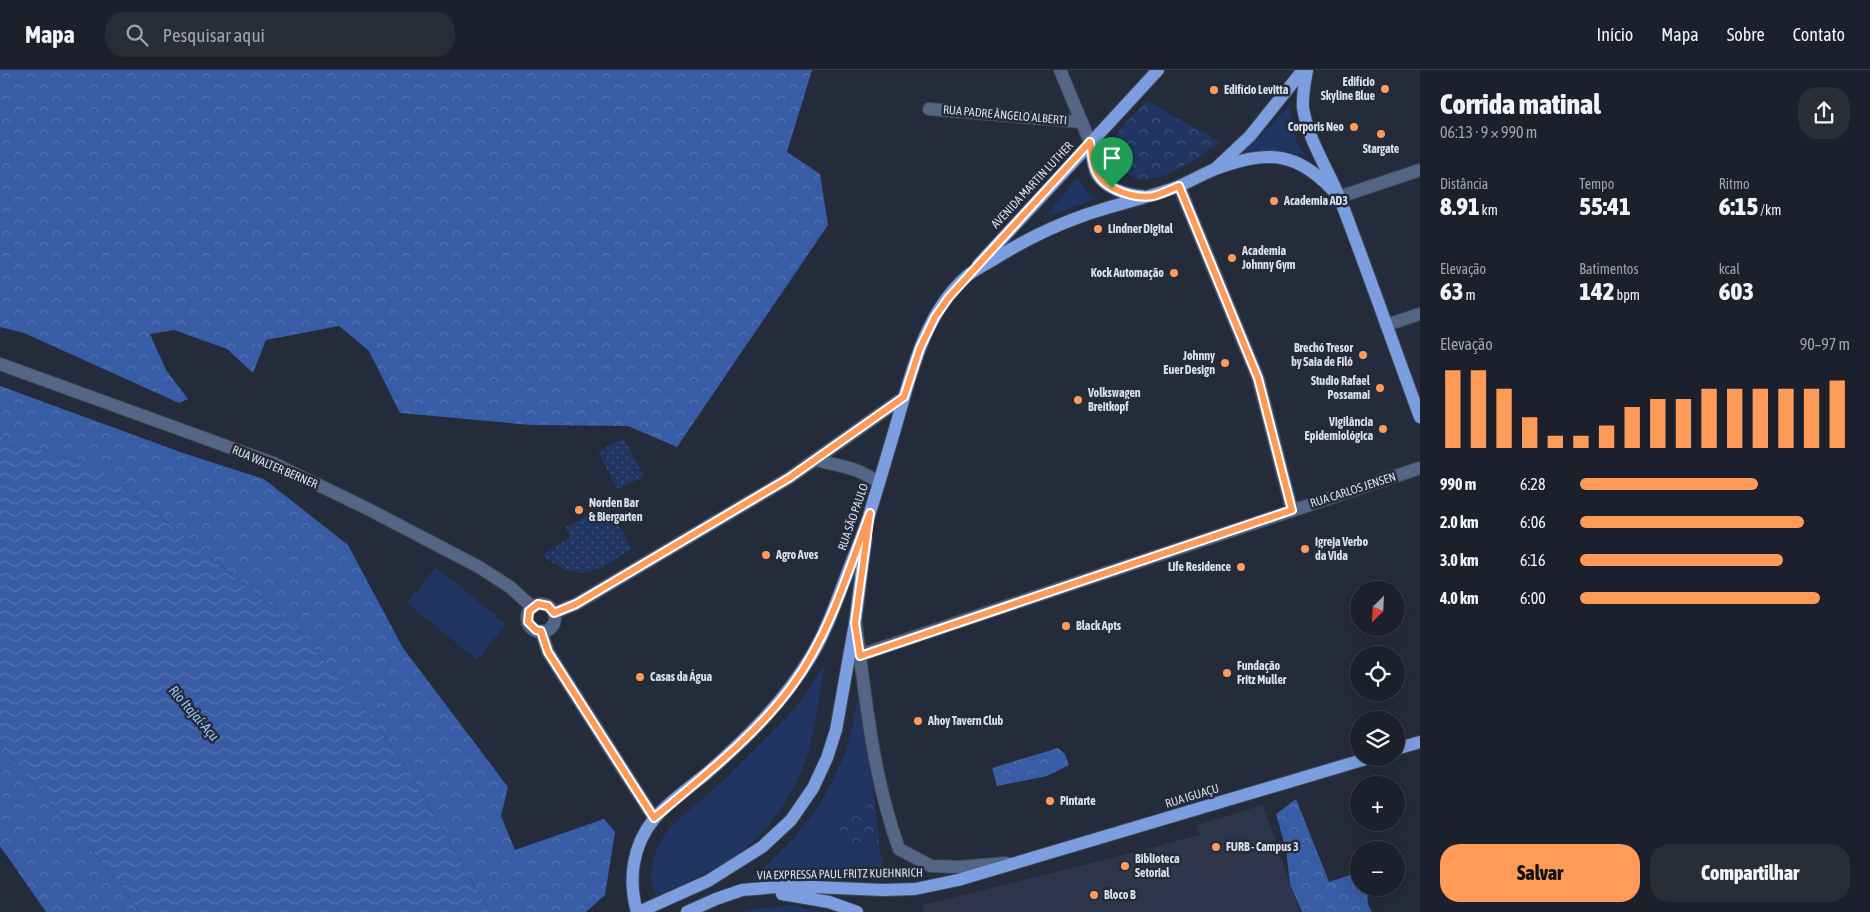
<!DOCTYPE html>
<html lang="pt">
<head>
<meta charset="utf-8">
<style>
  :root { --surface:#1b202c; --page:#282d38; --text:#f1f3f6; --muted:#a0a3a9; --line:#393e48; --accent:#fe9b58 }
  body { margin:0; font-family:"Asap Condensed",sans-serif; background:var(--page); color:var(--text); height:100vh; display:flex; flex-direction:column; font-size:19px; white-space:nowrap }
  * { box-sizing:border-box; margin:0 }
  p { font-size:16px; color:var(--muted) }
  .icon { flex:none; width:28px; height:28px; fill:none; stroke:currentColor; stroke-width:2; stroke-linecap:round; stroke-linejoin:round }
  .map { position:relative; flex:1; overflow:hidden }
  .sheet { display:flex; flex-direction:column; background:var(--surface); width:450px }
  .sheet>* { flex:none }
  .needle { width:32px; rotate:204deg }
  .fabs { position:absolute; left:1350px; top:511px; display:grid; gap:10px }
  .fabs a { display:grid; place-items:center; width:55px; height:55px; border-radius:50%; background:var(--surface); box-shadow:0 5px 20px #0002,0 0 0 1px var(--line); font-size:25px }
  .pin { position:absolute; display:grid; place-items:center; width:42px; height:42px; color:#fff; margin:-51px -21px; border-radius:50% 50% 50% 0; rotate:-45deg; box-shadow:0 0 5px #0007 }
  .pin .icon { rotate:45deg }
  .round { display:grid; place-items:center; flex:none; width:52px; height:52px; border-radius:20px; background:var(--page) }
  .summary { display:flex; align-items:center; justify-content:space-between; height:85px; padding:0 20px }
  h1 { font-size:28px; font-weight:800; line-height:38px }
  .stats { display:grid; grid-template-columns:repeat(3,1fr); gap:8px; height:85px; padding:5px 20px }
  .stats div { display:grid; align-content:center }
  .stats b { font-size:25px; font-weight:800 }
  .stats small { font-size:14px; font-weight:400 }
  .stats p { font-size:14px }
  .chart { height:140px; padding:10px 20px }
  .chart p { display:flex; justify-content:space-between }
  .chart svg { width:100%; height:90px; margin-top:5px; stroke:var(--accent); stroke-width:6 }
  .primary-button { display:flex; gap:10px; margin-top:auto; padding:10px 20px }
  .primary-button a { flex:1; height:58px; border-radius:20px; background:var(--accent); color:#111; font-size:20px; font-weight:800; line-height:58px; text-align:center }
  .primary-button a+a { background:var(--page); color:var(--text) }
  ul { padding:0 20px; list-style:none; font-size:16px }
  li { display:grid; grid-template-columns:80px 60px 1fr; align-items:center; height:38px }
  li i { height:12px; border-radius:6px; background:var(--accent) }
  header { display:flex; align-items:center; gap:30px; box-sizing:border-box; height:70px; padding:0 25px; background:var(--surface); border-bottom:1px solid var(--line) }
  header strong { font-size:24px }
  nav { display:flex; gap:28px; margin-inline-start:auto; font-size:18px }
  .search { width:350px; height:45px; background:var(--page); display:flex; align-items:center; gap:12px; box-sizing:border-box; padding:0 18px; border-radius:20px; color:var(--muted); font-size:19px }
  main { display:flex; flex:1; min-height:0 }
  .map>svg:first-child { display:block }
</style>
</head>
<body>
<header>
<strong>Mapa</strong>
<div class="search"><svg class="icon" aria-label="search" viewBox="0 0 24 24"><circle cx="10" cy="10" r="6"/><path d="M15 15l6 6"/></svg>Pesquisar aqui</div>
<nav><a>Início</a><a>Mapa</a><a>Sobre</a><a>Contato</a></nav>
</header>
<main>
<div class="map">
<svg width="1420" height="842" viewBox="0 0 1420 842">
  <defs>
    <pattern id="forest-crowns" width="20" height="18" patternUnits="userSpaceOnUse" patternTransform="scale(1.25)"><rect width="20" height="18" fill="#395ca6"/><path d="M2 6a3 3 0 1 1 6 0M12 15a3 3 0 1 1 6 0" fill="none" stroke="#5573b2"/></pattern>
    <pattern id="park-crowns" width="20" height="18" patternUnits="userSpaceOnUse" patternTransform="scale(1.25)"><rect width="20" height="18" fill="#203561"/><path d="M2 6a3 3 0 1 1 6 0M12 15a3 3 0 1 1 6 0" fill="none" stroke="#405278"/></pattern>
    <pattern id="garden-dots" width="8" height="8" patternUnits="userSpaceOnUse" patternTransform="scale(1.25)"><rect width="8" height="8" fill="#203561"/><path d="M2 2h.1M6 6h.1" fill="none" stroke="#405278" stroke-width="1.8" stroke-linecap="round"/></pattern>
    <pattern id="water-waves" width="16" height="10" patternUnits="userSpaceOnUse" patternTransform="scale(1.25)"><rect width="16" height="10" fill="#395ca6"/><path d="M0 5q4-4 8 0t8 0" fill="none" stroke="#5573b2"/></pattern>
  </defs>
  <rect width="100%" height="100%" fill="#242b3a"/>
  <path fill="#2d364a" d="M 1263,735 L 1300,842 L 924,842 L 922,835 L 1108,789 L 1200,765 L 1197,755 Z"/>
  <path fill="#203561" d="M 1289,35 L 1296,71 L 1306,85 L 1273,80 L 1242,81 L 1261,66 Z
    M 1077,108 L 1090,125 L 1096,129 L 1045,147 Z
    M 436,497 L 506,554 L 477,590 L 407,533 Z
    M 825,594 C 819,626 815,669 803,698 C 786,739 757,776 717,797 C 698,807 676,816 656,826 L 650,806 L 657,777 L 669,758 L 726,708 L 780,654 L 801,631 Z
    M 859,621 L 874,725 L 861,744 L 868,769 L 880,780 L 886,810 L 805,803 L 750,809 C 795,771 822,740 844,685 C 852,665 854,642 859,621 Z
    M 792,835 L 824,842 L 743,842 L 755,839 Z"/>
  <path fill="url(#forest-crowns)" d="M 0,0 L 812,0 L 787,82 L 820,104 L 828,155 L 677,377 L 628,356 L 531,355 L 400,343 L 369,281 L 339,256 L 266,270 L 253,303 L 227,279 L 174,260 L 150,264 L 166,300 L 188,329 L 179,333 L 24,263 L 0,257 Z
    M 0,316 L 183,383 L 264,409 L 348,475 L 403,578 L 508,717 L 501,746 L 515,780 L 604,749 L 615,762 L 605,825 L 586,842 L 490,842 L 414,711 L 367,641 L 291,552 L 100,399 L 0,366 Z
    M 0,674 L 120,814 L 139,842 L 46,842 L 0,776 Z
    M 1058,678 L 1065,684 L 1069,695 L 1047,706 L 997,716 L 992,698 Z
    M 1296,729 L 1329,812 L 1359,802 L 1359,818 L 1367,818 L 1368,834 L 1372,842 L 1302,842 L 1290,814 L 1286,779 L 1276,744 Z"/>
  <path fill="url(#park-crowns)" d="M 1147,31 L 1220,72 C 1198,87 1173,108 1145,109 C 1135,110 1128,105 1121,99 C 1093,77 1132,47 1147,31 Z
    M 874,725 L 880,780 L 868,769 C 853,777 840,772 834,757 L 839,747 L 846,739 L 861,744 Z"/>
  <path fill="url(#garden-dots)" d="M 624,368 L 644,406 L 618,419 L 598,382 Z
    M 607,435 L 632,479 C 593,503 584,514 542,486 L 570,467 L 566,457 Z"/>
  <path fill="url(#water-waves)" d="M 0,366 L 100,399 L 291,552 L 367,641 L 414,711 L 490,842 L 139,842 L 120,814 L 0,674 Z"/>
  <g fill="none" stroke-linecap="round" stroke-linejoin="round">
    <defs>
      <path id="minor" d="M 1060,0 L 1090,72
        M 929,39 L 1082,52
        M 1179,116 L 1258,308 L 1292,440
        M 1339,127 L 1420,100
        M 1386,255 L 1420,244
        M 0,294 L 273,393 L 368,439 L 479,497 L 510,517 L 532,537
        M 815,390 C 841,396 857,397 879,413
        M527 548a14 14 0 1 1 28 0a14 14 0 1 1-28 0Z
        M 554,543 L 576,534 L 789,408 L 904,327
        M 856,555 C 866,631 873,707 899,779 L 931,796 L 960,797 L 1006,793
        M 541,561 L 548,582 L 654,748
        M 860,585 L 1420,398"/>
      <path id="major" d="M 1307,0 C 1305,12 1302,25 1303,38 C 1308,70 1328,99 1340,129 C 1368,202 1393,274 1420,347
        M 1090,72 C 1092,82 1092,94 1097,104 C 1106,119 1127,125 1142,126
        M 1217,97 L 1250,66 L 1303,0
        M 978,195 L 1158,0
        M 1396,679 L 1420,672
        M 782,824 L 829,832 L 857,842
        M 637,842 C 628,810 632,776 654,749 C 666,734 690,717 706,704 C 745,670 783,633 810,588 C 826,562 836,533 847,504 C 855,482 865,461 871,439 C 881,407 890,376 899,345 C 913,296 927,241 967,206 C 975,199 987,194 996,188 C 1025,170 1053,156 1085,145 C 1116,134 1148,128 1179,116 C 1191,111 1203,104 1215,99 C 1270,79 1299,81 1339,127
        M 639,842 L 708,811 L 762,777 L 791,750 L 813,718 L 827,688 L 836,660 L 855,553 L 866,468
        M 687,842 L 716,829 L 742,820 L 789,816 L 883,820 L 915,819 L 958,810 L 1369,688"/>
    </defs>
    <use href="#minor" stroke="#414856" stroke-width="14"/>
    <use href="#major" stroke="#414856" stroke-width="14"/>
    <use href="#minor" stroke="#546586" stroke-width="12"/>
    <use href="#major" stroke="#7c9ee1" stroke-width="12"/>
  </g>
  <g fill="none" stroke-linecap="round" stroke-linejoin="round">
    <defs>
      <path id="route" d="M 1090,72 C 1092,82 1092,94 1097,103 C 1106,120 1135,129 1153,126 C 1162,124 1171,119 1179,116 L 1258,308 L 1292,440 L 860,586 L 855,553 L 870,443 C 848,501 830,563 794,613 C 758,664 701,708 654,748 L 548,582 L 541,561 L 536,560 L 528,552 L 529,541 L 538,534 L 548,536 L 554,543 L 576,534 L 789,408 L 904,327 L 920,278 L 935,247 L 949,227 Z"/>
    </defs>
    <use href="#route" stroke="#fff" stroke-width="10"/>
    <use href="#route" stroke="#fe9b58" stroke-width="6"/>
  </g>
  <g fill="#fe9b58" stroke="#242b3a" stroke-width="2">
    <circle cx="1385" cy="19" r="5"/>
    <circle cx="1214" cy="20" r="5"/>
    <circle cx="1354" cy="57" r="5"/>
    <circle cx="1381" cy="64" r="5"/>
    <circle cx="1274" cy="131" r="5"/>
    <circle cx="1098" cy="159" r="5"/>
    <circle cx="1232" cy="188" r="5"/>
    <circle cx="1174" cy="203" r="5"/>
    <circle cx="1363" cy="285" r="5"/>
    <circle cx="1225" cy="293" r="5"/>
    <circle cx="1380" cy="318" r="5"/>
    <circle cx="1078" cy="330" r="5"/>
    <circle cx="1383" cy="359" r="5"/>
    <circle cx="579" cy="440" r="5"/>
    <circle cx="1305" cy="479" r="5"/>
    <circle cx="766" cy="485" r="5"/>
    <circle cx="1241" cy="497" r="5"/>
    <circle cx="1066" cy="556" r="5"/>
    <circle cx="1227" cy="603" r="5"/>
    <circle cx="640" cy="607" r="5"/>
    <circle cx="918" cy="651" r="5"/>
    <circle cx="1050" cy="731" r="5"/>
    <circle cx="1216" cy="777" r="5"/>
    <circle cx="1125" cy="796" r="5"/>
    <circle cx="1094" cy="825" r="5"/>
  </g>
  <g text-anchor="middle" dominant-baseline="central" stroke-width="5" stroke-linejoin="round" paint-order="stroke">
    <g font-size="12" font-weight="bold" fill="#dadfe9" stroke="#242b3a" text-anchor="start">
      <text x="1375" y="12" text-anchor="end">Edifício<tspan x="1375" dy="14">Skyline Blue</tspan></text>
      <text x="1224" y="20">Edifício Levitta</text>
      <text x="1344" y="57" text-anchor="end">Corporis Neo</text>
      <text x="1381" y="79" text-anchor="middle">Stargate</text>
      <text x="1284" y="131">Academia AD3</text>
      <text x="1108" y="159">Lindner Digital</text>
      <text x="1242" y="181">Academia<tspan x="1242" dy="14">Johnny Gym</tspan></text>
      <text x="1164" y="203" text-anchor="end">Kock Automação</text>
      <text x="1353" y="278" text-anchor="end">Brechó Tresor<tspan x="1353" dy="14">by Saia de Filó</tspan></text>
      <text x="1215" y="286" text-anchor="end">Johnny<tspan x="1215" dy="14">Euer Design</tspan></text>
      <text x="1370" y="311" text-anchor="end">Studio Rafael<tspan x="1370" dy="14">Possamai</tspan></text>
      <text x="1088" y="323">Volkswagen<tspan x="1088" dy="14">Breitkopf</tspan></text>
      <text x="1373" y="352" text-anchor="end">Vigilância<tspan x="1373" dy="14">Epidemiológica</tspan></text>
      <text x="589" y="433">Norden Bar<tspan x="589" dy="14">&amp; Biergarten</tspan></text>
      <text x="1315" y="472">Igreja Verbo<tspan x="1315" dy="14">da Vida</tspan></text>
      <text x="776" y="485">Agro Aves</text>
      <text x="1231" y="497" text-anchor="end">Life Residence</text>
      <text x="1076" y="556">Black Apts</text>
      <text x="1237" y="596">Fundação<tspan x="1237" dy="14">Fritz Muller</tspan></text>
      <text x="650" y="607">Casas da Água</text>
      <text x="928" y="651">Ahoy Tavern Club</text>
      <text x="1060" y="731">Pintarte</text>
      <text x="1226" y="777">FURB - Campus 3</text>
      <text x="1135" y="789">Biblioteca<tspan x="1135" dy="14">Setorial</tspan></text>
      <text x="1104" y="825">Bloco B</text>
    </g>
    <g font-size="12" fill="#dadfe9" stroke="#242b3a">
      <text transform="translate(1005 45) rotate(5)">RUA PADRE ÂNGELO ALBERTI</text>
      <text transform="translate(1032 115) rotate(-47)">AVENIDA MARTIN LUTHER</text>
      <text transform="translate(275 397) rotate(23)">RUA WALTER BERNER</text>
      <text transform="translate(1353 420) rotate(-18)">RUA CARLOS JENSEN</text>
      <text transform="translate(853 447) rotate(-71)">RUA SÃO PAULO</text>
      <text transform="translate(1192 726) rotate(-17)">RUA IGUAÇU</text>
      <text transform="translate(840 804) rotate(-1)">VIA EXPRESSA PAUL FRITZ KUEHNRICH</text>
    </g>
    <g font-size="14" font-style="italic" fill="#a0c0fc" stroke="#242b3a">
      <text transform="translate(194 643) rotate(49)">Rio Itajaí-Açu</text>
    </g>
  </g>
</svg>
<div class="fabs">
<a><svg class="needle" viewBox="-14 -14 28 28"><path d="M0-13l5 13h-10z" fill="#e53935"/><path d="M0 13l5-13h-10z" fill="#a0a3a9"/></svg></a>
<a><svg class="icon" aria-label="locate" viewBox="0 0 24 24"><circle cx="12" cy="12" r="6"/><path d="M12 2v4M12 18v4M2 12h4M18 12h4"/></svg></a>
<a><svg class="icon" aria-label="layers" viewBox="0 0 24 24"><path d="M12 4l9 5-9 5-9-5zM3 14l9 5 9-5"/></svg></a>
<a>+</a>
<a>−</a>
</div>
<div class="pin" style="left:1112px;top:118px;background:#1e9e55"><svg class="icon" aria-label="arrive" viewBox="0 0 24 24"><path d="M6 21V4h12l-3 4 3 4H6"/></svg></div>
</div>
<section class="sheet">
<div class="summary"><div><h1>Corrida matinal</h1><p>06:13 · 9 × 990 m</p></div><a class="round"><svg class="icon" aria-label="share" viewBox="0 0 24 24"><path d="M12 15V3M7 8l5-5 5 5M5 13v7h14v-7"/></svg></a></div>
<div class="stats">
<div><p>Distância</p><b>8.91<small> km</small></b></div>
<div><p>Tempo</p><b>55:41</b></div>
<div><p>Ritmo</p><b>6:15<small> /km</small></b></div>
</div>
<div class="stats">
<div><p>Elevação</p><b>63<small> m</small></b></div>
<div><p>Batimentos</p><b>142<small> bpm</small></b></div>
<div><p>kcal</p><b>603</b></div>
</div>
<div class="chart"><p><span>Elevação</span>90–97 m</p>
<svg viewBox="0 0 160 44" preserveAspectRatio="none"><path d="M5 44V6M15 44V6M25 44V15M35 44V29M45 44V38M55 44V38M65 44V33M75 44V24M85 44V20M95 44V20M105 44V15M115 44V15M125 44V15M135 44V15M145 44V15M155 44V11"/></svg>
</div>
<ul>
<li><b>990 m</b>6:28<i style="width:66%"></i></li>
<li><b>2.0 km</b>6:06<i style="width:83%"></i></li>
<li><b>3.0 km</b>6:16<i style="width:75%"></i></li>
<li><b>4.0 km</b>6:00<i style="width:89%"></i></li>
</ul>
<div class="primary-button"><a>Salvar</a><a>Compartilhar</a></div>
</section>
</main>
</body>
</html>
